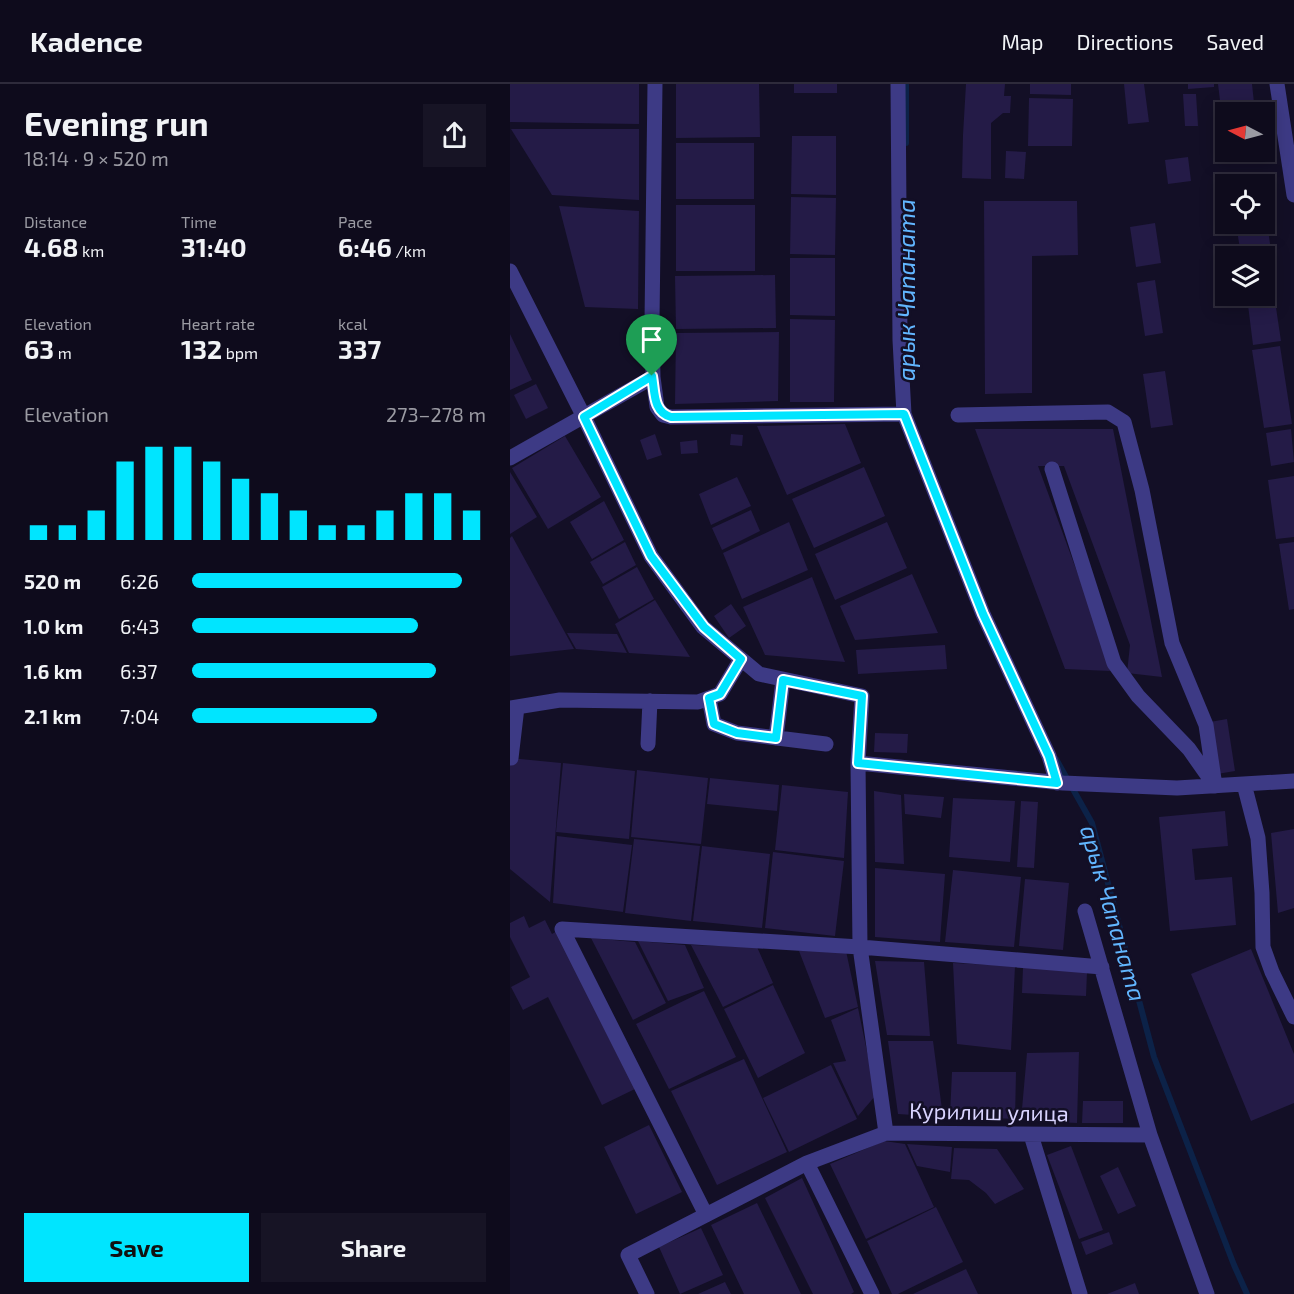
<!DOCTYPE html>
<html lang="en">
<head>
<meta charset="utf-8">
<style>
  :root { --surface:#0e0b1c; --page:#171425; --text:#f1f3f6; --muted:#9b9ba3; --line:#2e2b3b; --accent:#00e5ff }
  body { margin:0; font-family:"Exo 2",sans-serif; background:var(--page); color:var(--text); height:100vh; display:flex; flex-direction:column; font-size:22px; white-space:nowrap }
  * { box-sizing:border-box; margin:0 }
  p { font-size:20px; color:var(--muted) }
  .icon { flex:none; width:33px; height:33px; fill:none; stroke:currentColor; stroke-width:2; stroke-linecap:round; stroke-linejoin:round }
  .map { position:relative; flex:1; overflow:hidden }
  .sheet { display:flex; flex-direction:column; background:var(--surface); width:510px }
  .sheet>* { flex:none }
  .needle { width:39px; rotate:276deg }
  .controls { position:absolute; left:705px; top:18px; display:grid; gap:12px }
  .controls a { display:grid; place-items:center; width:60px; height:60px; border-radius:0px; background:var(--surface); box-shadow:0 3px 15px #0003,0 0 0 2px var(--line); font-size:30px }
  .pin { position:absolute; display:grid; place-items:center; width:51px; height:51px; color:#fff; margin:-62px -26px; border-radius:50% 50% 50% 0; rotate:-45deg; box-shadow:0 0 6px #0007 }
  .pin .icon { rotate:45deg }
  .round { display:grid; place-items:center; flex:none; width:63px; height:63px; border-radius:0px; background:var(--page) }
  .overview { display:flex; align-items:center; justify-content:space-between; height:102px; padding:0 24px }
  h1 { font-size:33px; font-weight:700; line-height:45px }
  .stats { display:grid; grid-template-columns:repeat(3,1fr); gap:9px; height:102px; padding:6px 24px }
  .stats div { display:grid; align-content:center }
  .stats b { font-size:26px; font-weight:700 }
  .stats small { font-size:16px; font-weight:400 }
  .stats p { font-size:16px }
  .chart { height:168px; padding:12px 24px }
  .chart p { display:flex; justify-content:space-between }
  .chart svg { width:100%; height:108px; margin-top:6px; stroke:var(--accent); stroke-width:6 }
  .action { display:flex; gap:12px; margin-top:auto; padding:12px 24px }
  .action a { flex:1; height:69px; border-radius:0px; background:var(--accent); color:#111; font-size:24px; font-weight:700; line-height:69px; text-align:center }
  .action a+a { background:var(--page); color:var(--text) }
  ul { padding:0 24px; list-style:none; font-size:20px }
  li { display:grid; grid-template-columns:96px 72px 1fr; align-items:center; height:45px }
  li i { height:15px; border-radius:8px; background:var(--accent) }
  header { display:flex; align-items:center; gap:36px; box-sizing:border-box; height:84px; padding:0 30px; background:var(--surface); border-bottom:2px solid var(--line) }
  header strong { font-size:28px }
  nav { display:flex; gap:33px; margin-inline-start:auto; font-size:21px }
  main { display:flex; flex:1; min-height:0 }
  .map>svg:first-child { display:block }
</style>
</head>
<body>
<header>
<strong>Kadence</strong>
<nav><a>Map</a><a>Directions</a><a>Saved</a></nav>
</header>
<main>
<section class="sheet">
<div class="overview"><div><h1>Evening run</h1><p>18:14 · 9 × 520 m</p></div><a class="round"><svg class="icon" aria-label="share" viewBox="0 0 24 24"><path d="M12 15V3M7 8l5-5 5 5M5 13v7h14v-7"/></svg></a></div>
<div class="stats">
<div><p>Distance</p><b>4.68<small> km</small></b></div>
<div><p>Time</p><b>31:40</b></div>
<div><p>Pace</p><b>6:46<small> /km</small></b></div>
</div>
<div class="stats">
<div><p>Elevation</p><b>63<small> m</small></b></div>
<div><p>Heart rate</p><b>132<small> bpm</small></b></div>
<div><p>kcal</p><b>337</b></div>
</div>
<div class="chart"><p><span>Elevation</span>273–278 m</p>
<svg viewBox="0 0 160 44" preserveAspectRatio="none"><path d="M5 44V38M15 44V38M25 44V32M35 44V12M45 44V6M55 44V6M65 44V12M75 44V19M85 44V25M95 44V32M105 44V38M115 44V38M125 44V32M135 44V25M145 44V25M155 44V32"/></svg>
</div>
<ul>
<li><b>520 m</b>6:26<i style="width:92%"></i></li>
<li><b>1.0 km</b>6:43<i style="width:77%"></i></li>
<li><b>1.6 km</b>6:37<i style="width:83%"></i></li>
<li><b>2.1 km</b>7:04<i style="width:63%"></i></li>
</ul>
<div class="action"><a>Save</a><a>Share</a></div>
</section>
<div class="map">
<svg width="784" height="1210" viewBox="0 0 784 1210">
  <rect width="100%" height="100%" fill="#130f26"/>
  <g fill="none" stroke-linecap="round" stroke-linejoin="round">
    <path stroke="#0c2248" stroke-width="6" d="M 396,59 L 396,0
      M 546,675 L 582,739 L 644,973 L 724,1181 L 737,1210"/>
  </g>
  <path fill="#241b47" d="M 0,0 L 129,0 L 129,40 L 0,38 Z
    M 166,0 L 249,0 L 250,53 L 166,54 Z
    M 284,0 L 327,0 L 327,9 L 284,9 Z
    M 456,0 L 495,0 L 494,12 L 501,12 L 500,29 L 493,29 L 481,39 L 481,95 L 452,94 L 453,51 Z
    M 520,0 L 561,0 L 561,11 L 520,10 Z
    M 614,0 L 634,0 L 639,38 L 618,40 Z
    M 678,0 L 704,0 L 704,3 L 678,5 Z
    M 708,0 L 742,0 L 745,28 L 716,28 L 716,33 L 712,33 Z
    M 673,10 L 686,10 L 688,42 L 675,42 Z
    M 519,14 L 563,15 L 562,62 L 518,62 Z
    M 1,45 L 129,45 L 129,116 L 42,111 Z
    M 282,52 L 326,52 L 326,111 L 281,110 Z
    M 166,59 L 244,59 L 244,115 L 166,115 Z
    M 496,67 L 516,68 L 514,95 L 495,94 Z
    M 678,73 L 681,97 L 658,100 L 655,76 Z
    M 749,88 L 751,100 L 720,100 L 719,92 Z
    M 281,113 L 326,114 L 325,171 L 280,170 Z
    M 474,117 L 567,117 L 568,171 L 522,172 L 522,309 L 475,310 Z
    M 166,121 L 245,121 L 245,187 L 166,187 Z
    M 49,122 L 129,127 L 128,225 L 75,223 Z
    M 754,131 L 756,131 L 760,160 L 730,165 L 726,140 L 754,140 Z
    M 645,139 L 651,179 L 626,183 L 620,143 Z
    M 760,169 L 766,209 L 754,210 L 754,172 L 747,172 L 747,171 Z
    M 280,174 L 325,174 L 325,232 L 280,231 Z
    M 265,191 L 266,244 L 166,245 L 165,192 Z
    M 645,196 L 653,249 L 635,252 L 627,199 Z
    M 765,217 L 771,257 L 743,261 L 738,221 Z
    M 280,235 L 325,236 L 324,318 L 280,318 Z
    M 269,248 L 268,317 L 165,320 L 166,249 Z
    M 0,250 L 22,296 L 0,306 Z
    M 770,262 L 782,340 L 754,344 L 742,266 Z
    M 655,287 L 663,341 L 641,344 L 633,290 Z
    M 26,300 L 38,324 L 16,335 L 4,311 Z
    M 335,340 L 351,379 L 277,411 L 247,342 Z
    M 465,345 L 603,345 L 652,593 L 617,589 L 620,561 L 554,382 L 528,382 L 597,569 L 600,587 L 555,585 Z
    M 781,345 L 784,378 L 761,382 L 756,349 Z
    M 145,350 L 152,371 L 137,376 L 130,356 Z
    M 221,350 L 233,351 L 232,362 L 220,361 Z
    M 55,352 L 91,413 L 38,445 L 2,384 Z
    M 187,356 L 188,369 L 171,370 L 170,358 Z
    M 354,383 L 375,432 L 304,464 L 282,415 Z
    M 0,388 L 27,433 L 0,450 Z
    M 784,392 L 784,453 L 766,455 L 758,396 Z
    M 227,393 L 241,422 L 201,441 L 189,410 Z
    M 94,417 L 114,456 L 82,475 L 60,438 Z
    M 241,426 L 250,447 L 212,466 L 202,444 Z
    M 279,438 L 298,486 L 232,515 L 213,469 Z
    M 377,438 L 397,484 L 325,516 L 305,470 Z
    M 2,452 L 64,565 L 0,572 L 0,454 Z
    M 115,458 L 126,481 L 93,500 L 80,478 Z
    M 784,458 L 784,525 L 779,526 L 769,460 Z
    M 127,483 L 144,515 L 109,535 L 92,503 Z
    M 402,490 L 428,549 L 345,556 L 330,522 Z
    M 302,493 L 335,578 L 255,571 L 233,523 Z
    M 145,516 L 180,573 L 119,569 L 105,540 Z
    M 221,520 L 236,542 L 219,554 L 204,532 Z
    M 57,549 L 107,550 L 117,569 L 66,565 Z
    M 435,561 L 437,585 L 348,590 L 346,566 Z
    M 717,635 L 725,687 L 707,690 L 700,638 Z
    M 365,649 L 398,650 L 397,669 L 364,668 Z
    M 0,674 L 51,679 L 40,818 L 0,785 Z
    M 53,679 L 125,687 L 119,755 L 46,748 Z
    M 127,686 L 198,694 L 191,760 L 121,753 Z
    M 200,694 L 269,701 L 267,727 L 197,720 Z
    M 272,701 L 338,708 L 334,774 L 265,766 Z
    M 364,707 L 391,711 L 394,780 L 365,778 Z
    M 394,710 L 434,713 L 431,734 L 395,730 Z
    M 443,714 L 505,717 L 500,778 L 439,773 Z
    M 511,717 L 528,718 L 524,784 L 507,783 Z
    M 715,727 L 718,762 L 682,765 L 685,796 L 722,793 L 726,841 L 660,847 L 649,733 Z
    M 784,745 L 784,824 L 768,829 L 761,749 Z
    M 47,752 L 122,761 L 113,828 L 43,819 Z
    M 124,755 L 190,762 L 181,837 L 115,829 Z
    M 192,762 L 260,770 L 252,844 L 183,837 Z
    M 263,768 L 334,777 L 325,852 L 255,844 Z
    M 365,784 L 435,790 L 430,858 L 365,853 Z
    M 443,786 L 511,793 L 504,863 L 435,858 Z
    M 515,795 L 559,799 L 553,866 L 509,862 Z
    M 14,832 L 19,844 L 35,836 L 42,850 L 49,846 L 127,1004 L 92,1021 L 38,913 L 13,926 L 1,903 L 20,893 L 0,853 L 0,839 Z
    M 81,854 L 125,858 L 156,919 L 123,936 Z
    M 128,857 L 175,861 L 194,904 L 158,917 Z
    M 181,861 L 247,863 L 263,899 L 213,923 Z
    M 741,865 L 784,970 L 784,1019 L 741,1037 L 681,890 Z
    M 289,867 L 336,867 L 348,923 L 315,934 Z
    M 365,877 L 414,878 L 420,952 L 377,951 Z
    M 443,879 L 505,882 L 501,966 L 447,960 Z
    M 513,883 L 577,888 L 576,912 L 512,909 Z
    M 263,901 L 295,969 L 248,994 L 214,925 Z
    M 194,907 L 226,973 L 159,1005 L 126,940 Z
    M 348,924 L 366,1011 L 348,1032 L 323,979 L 336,977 L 321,936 Z
    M 378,957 L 423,957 L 433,1033 L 388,1030 Z
    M 569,968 L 567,1039 L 511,1036 L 517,969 Z
    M 234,975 L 277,1068 L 207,1101 L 161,1007 Z
    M 321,981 L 347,1035 L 279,1068 L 253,1014 Z
    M 442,988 L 506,988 L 505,1035 L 440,1032 Z
    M 573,1017 L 613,1017 L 613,1039 L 572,1039 Z
    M 139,1041 L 172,1108 L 126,1130 L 94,1063 Z
    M 374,1057 L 395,1060 L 424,1123 L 356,1155 L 320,1080 Z
    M 397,1060 L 442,1063 L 440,1088 L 407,1082 Z
    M 561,1062 L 593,1146 L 569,1155 L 537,1071 Z
    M 444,1064 L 487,1065 L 514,1105 L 485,1120 L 476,1109 L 459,1096 L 441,1095 Z
    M 608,1083 L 626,1122 L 608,1130 L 590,1092 Z
    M 292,1094 L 344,1208 L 341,1210 L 303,1210 L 255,1114 Z
    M 247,1119 L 291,1210 L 234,1210 L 201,1141 Z
    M 426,1123 L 453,1178 L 388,1210 L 382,1210 L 357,1157 Z
    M 191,1144 L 213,1191 L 170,1210 L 149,1163 Z
    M 599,1148 L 603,1160 L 576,1171 L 571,1158 Z
    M 456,1185 L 468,1210 L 403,1210 Z
    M 215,1198 L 221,1210 L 188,1210 Z
    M 625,1199 L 629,1210 L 597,1210 Z"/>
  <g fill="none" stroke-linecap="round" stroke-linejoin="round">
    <path stroke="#3d3a85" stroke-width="15" d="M 145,0 L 142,237 L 143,293 L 147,323 L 153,331 L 161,333 L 394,330
      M 388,0 L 390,256 L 394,330 L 473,530 L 539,672 L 547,699
      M 767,0 L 784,111
      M 0,187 L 74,333 L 141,472 L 193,543 L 249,590 L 352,612 L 348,679 L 350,863 L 376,1049 L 640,1051 L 697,1210
      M 448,331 L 598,328 L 614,338 L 632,406 L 662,559 L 696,641 L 705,702 L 679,665 L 628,612 L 604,579 L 542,385
      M 0,374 L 143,293
      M 199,614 L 204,640 L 227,649 L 316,660
      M 0,624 L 50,616 L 188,618 L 210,610 L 231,575
      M 266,654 L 273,596
      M 138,660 L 140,617
      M 1,674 L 7,623
      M 348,679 L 553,699 L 667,704 L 784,697
      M 734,700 L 748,754 L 752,809 L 753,863 L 762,888 L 784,933
      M 575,827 L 640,1051
      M 52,845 L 350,863 L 592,883
      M 52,845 L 196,1131
      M 521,1051 L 570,1210
      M 297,1079 L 362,1210
      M 137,1210 L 118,1171 L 297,1079 L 376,1049"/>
  </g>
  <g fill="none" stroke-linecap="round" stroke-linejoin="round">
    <defs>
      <path id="route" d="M 142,292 C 145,309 143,328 161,333 L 394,330 L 473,530 L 539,672 L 547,699 L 348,679 L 352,612 L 273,596 L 266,654 L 227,649 L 204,640 L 199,614 L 210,610 L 231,575 L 194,543 L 141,472 L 74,333 Z"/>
    </defs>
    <use href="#route" stroke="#fff" stroke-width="12"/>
    <use href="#route" stroke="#00e5ff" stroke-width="8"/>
  </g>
  <g text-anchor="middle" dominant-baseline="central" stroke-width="5" stroke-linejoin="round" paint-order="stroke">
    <g font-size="22" fill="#d9d4ff" stroke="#130f26">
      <text transform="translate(479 1027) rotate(1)">Курилиш улица</text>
    </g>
    <g font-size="24" font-style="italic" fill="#62b6ff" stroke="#130f26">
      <text transform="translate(395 206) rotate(-90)">арык Чапаната</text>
      <text transform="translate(604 829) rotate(74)">арык Чапаната</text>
    </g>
  </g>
</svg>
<div class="controls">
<a><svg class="needle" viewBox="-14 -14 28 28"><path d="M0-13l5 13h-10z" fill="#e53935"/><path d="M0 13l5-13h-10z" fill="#9b9ba3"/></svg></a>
<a><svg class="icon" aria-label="locate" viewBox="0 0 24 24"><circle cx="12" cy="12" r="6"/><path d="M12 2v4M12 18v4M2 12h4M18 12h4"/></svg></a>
<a><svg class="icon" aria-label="layers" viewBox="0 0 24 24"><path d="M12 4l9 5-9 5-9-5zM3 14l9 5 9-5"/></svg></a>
</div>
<div class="pin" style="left:142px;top:292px;background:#1e9e55"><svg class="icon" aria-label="arrive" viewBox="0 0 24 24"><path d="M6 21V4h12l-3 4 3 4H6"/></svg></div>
</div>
</main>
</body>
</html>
